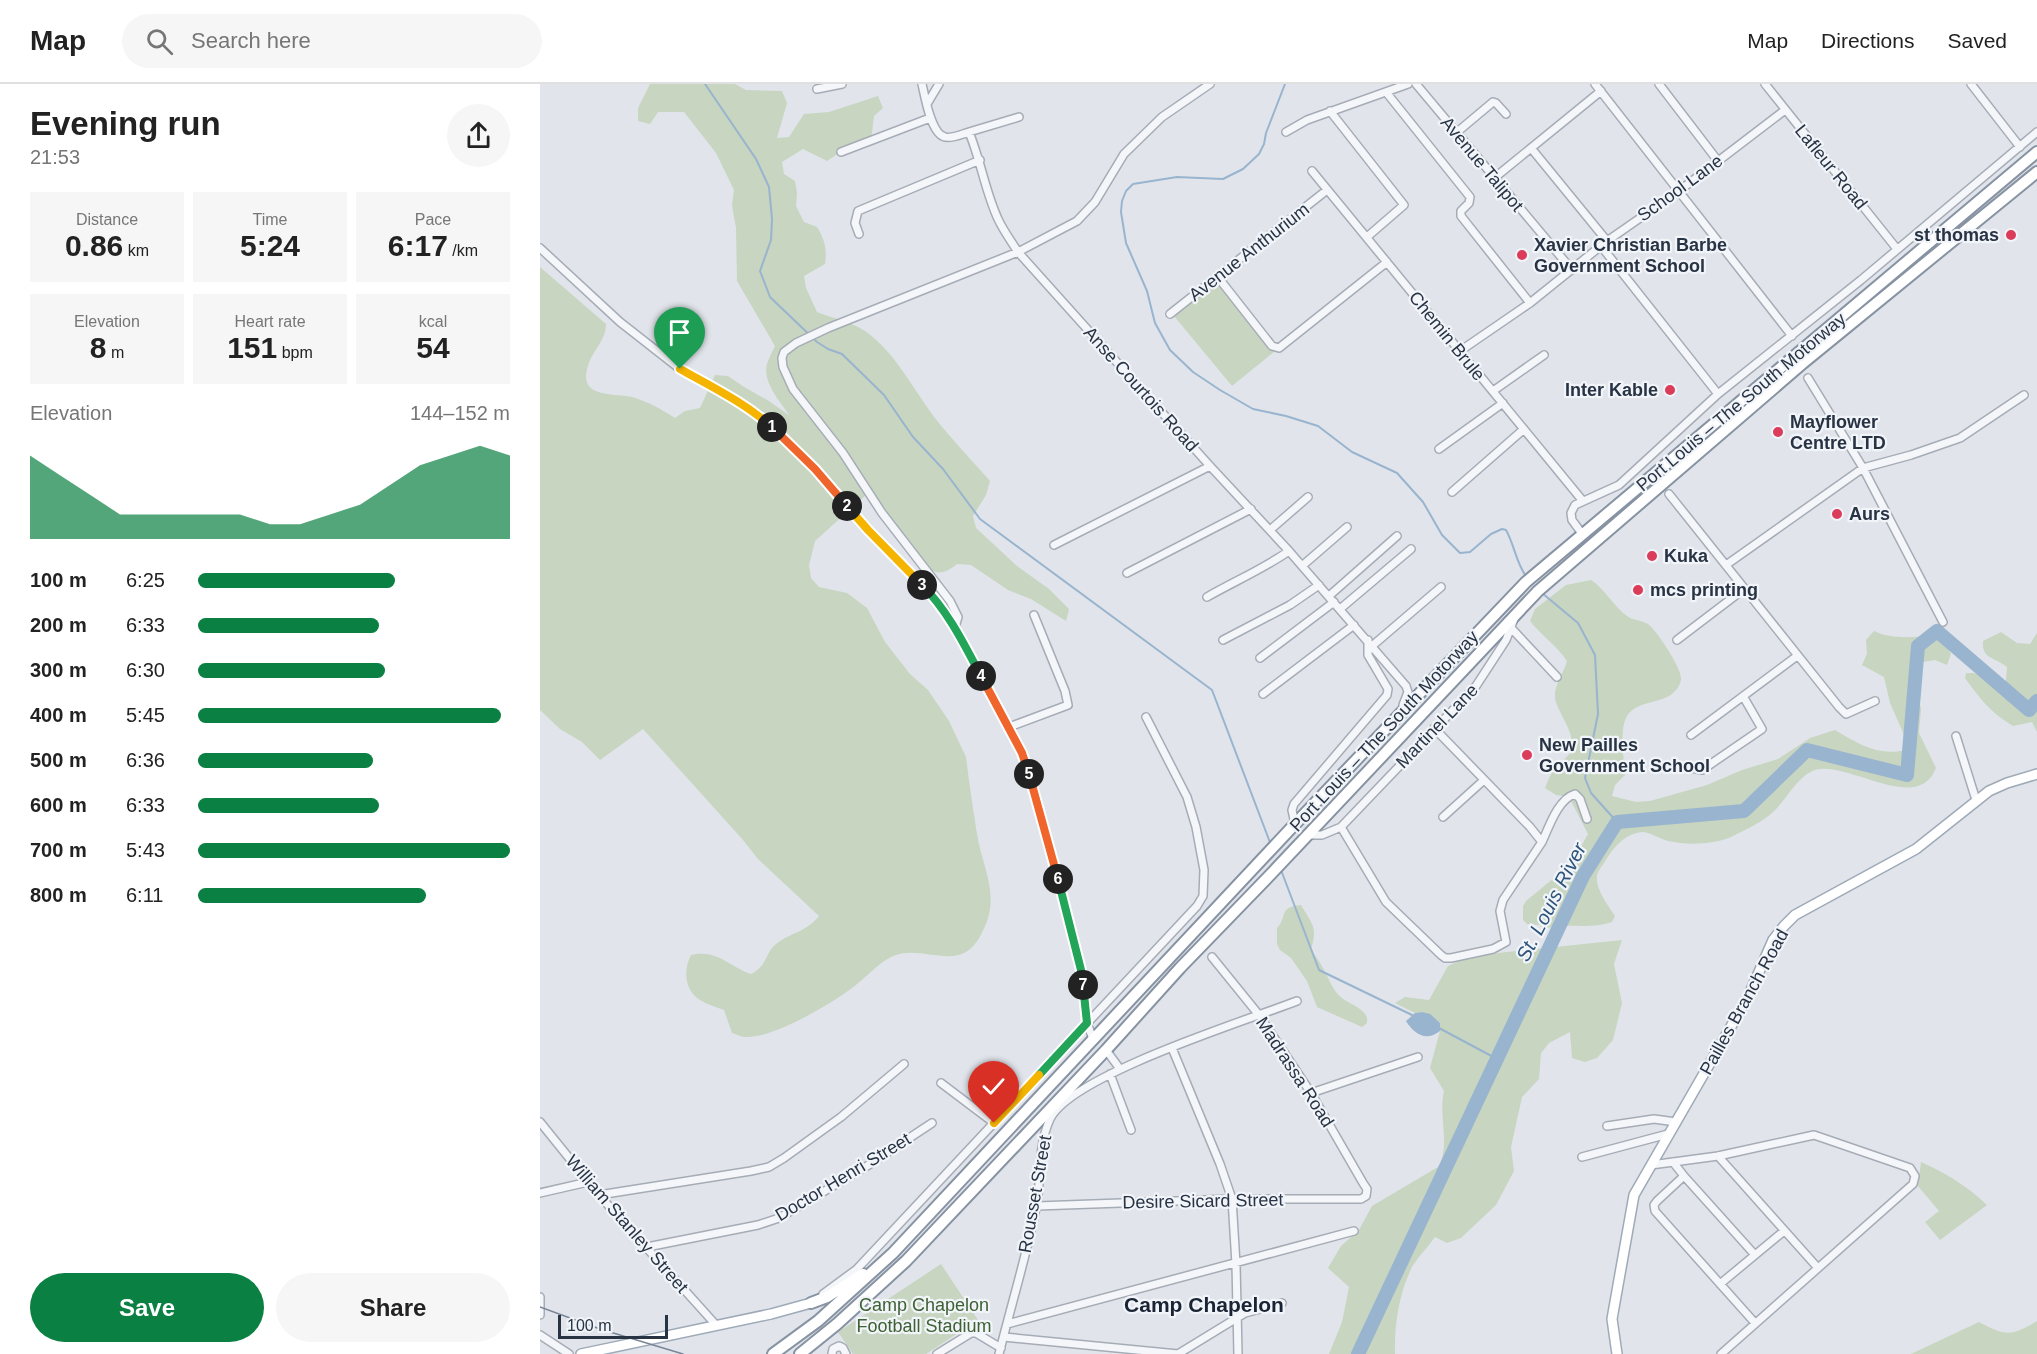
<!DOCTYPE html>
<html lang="en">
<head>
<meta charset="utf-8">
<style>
  :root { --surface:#fff; --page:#f6f6f6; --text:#222; --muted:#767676; --line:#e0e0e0; --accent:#0b8043 }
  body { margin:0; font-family:Helvetica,sans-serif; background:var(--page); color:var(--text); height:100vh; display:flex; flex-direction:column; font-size:22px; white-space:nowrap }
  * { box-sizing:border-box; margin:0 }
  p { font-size:20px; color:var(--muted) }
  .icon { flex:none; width:33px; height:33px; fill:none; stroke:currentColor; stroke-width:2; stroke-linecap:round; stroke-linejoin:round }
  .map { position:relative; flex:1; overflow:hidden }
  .details { display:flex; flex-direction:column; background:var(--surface); width:540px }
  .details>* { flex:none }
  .scale { position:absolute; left:18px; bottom:15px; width:110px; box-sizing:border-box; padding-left:6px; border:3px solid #283344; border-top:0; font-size:16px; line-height:21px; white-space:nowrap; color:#283344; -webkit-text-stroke:4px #f1f4f8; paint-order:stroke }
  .pin { position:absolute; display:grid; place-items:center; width:51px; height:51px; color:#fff; margin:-62px -26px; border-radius:50% 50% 50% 0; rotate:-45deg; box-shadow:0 0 6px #0007 }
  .pin .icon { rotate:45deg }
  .km { position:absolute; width:30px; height:30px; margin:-15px; border-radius:50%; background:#222; color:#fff; font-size:16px; line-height:30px; text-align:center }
  .round { display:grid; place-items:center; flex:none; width:63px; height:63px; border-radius:32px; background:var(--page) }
  .summary { display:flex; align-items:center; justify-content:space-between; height:102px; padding:0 30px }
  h1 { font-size:33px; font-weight:700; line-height:45px }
  .stats { display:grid; grid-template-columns:repeat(3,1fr); gap:9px; height:102px; padding:6px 30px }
  .stats div { display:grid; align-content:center; border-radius:0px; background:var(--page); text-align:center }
  .stats b { font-size:30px; font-weight:700 }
  .stats small { font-size:16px; font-weight:400 }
  .stats p { font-size:16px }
  .chart { height:168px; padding:12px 30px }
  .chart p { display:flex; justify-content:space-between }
  .chart svg { width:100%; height:108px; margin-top:6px; fill:var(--accent); opacity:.7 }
  .button { display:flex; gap:12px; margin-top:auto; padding:12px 30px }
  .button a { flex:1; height:69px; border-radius:36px; background:var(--accent); color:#fff; font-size:24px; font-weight:700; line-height:69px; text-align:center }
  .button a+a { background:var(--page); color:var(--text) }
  ul { padding:0 30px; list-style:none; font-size:20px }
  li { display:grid; grid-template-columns:96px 72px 1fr; align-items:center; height:45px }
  li i { height:15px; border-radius:8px; background:var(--accent) }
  header { display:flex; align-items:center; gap:36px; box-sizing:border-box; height:84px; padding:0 30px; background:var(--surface); border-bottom:2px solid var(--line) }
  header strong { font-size:28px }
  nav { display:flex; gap:33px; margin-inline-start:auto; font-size:21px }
  .search { width:420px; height:54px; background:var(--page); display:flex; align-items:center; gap:15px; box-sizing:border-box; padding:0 21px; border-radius:33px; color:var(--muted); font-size:22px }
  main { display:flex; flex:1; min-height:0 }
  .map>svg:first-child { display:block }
</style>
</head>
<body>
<header>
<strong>Map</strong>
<div class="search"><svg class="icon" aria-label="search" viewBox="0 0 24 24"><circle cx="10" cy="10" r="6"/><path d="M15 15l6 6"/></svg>Search here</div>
<nav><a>Map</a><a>Directions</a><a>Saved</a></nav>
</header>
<main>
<section class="details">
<div class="summary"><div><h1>Evening run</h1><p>21:53</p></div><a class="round"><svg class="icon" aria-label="share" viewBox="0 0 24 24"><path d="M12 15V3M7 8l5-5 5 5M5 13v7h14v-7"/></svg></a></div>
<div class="stats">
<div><p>Distance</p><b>0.86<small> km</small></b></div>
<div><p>Time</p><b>5:24</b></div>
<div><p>Pace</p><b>6:17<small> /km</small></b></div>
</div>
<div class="stats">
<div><p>Elevation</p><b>8<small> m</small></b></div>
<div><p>Heart rate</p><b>151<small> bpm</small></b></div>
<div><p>kcal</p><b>54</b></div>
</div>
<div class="chart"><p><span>Elevation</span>144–152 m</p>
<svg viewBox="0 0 160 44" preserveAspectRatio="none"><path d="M0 44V10L10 18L20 26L30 34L40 34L50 34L60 34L70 34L80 38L90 38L100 34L110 30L120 22L130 14L140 10L150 6L160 10V44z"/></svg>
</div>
<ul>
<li><b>100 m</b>6:25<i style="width:63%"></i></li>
<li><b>200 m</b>6:33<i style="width:58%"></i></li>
<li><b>300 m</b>6:30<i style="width:60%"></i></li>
<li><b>400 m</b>5:45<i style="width:97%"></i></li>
<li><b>500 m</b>6:36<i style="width:56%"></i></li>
<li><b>600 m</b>6:33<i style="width:58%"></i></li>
<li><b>700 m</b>5:43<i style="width:100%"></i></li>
<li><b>800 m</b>6:11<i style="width:73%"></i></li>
</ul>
<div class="button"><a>Save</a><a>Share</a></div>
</section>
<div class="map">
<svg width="1497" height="1270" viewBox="0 0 1497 1270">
  <rect width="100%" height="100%" fill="#e1e5eb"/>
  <path fill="#c7d5c1" d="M 110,0 L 195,0 L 206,6 L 242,7 L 247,19 L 237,54 L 249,53 L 264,30 L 289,28 L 338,12 L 343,24 L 334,32 L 331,57 L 308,63 L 287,77 L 263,65 L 242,78 L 244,90 L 255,97 L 257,109 L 256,122 L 264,138 L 277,143 C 285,156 287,165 285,180 L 264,192 L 266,204 L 277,228 C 292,234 311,238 325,247 C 356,269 373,305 395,334 C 412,356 432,376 450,397 L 446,411 L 433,432 L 436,444 L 477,482 L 509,505 L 529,525 L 526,537 L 491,515 L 468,506 L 431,481 L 417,480 C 404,491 396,491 383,481 L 326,411 L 275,457 L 269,481 L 271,494 L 279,503 L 307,509 L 327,524 L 345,558 L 370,590 L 388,606 L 409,637 L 426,673 C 429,699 433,724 437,750 C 441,777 457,806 448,834 C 444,846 437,862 426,868 C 406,880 374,861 351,873 C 337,880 325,895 312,904 C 291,920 232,955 205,953 C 201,953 196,950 192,949 L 184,926 C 177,923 168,921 162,917 C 144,908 143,886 151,871 C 177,865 188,882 211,890 C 228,881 224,871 235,861 C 250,848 264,850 279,832 L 218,775 L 203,756 L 103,645 L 60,676 L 42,658 L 20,645 L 0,626 L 0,183 L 66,240 C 66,257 52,267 48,282 C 37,315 75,309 92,313 C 109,318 121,325 135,334 L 145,327 L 160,324 L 175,291 L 188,292 L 204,303 L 229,317 L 250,332 C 241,319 222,298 227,280 C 229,274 232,268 235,262 L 197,197 L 196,144 L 192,121 L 194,106 L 176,69 L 144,28 L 118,28 L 110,40 L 98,37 L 98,24 Z
    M 677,197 L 734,268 L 692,302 L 634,232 Z
    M 1051,496 C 1066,506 1073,522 1087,532 C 1092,536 1101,536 1108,540 C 1116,546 1142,584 1141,595 C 1141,598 1138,605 1135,607 C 1123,621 1098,615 1087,632 C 1079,645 1084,676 1085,691 L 1075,701 L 1072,712 L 1096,718 L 1110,717 L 1167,701 L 1202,686 L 1238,675 L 1270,654 L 1295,646 C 1317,659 1339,673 1365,666 L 1365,653 L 1350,619 L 1344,593 L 1322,581 L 1327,570 L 1326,556 L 1334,547 C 1353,556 1374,553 1395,551 L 1404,559 L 1411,570 L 1407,581 L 1395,576 L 1383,578 L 1375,588 L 1375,600 L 1381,625 L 1379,649 L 1396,684 C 1379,729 1313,681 1280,685 C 1260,687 1248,714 1234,727 C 1223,738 1205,746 1191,753 C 1172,761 1147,761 1128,757 C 1120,755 1110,748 1102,748 C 1084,750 1073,764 1064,779 C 1062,782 1058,787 1057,791 C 1055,805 1068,821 1075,832 L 1072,838 C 1050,846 1026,838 1004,845 L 1000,841 L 987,840 L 983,836 L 983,822 L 986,817 L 1032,779 L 1048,750 L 1029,713 L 1016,711 L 1005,704 C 1008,697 1010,690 1016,683 C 1022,676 1032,672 1032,661 C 1033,645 1016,626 1015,613 C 1014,601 1024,589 1027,577 C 1017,562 1002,552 990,537 L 995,525 L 1026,501 Z
    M 1461,548 L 1477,559 L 1490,560 L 1497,549 L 1497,648 L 1492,638 L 1473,642 C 1449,627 1442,617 1425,594 L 1426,589 L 1434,589 L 1463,602 L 1466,596 L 1467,583 C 1456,574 1441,575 1443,557 Z
    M 761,821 C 772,840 778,843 771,865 C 775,872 780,878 784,886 C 790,896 792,906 802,914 C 812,922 829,925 827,939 L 822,943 L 777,923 L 767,897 L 751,874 L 740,866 L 737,860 L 737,844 C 749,831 737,824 761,821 Z
    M 1082,856 L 1074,880 L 1082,919 L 1073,956 L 1057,974 L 1045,978 L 1032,974 L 1030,948 L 1009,959 L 1001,969 L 999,995 L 982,1013 L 971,1063 L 974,1087 L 956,1121 L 921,1154 L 907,1159 L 895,1153 C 888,1163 878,1173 872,1183 C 859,1209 854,1242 855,1270 L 789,1270 L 802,1238 L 809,1203 L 788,1184 L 801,1162 L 819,1146 L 832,1122 L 898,1083 C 911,1062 898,1032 904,1007 L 890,984 L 900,947 L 900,939 L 882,928 L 875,929 L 855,919 L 865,913 L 889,916 L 908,882 L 930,872 Z
    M 1381,1078 C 1406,1089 1427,1102 1447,1121 L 1400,1156 L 1385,1138 L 1399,1127 L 1378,1102 Z
    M 401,1180 L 438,1236 L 386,1270 L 313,1270 L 298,1248 Z
    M 1497,1237 L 1497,1270 L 1371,1270 L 1439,1238 C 1466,1252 1470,1253 1497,1237 Z"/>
  <path fill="#99b4ce" d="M 882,928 L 890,930 L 900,939 L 900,947 C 886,958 874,950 866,937 L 875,929 Z"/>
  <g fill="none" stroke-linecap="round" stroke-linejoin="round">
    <path stroke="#99b4ce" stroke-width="2" d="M 165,0 L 216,75 L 229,103 L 232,135 L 231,156 L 220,187 L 230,213 L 277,258 L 288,265 L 302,270 L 344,311 L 373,353 L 403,385 L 440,435 L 672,606 L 731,761
      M 745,0 L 726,49 L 724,60 L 719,70 L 703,85 L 683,95 L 637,93 L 593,100 L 586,107 L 582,117 L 581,128 L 586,159 L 607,207 L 615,239 L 630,266 L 653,288 L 680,306 L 713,325 L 746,332 L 778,342 L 812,368 L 857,389 L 883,418 L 902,451 L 920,469 L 930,468 L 951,450 L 962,445 L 966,446 C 974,460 977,481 986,492
      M 1002,509 L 1038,539 L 1055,571 L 1058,630 L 1045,694 L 1051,709 L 1077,738
      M 741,786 L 779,886 L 872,931
      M 899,944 L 957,975"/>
    <path stroke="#99b4ce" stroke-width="14" d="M 818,1270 L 1043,792 L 1077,738 L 1204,727 L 1267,666 L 1367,691 L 1378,562 L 1397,547 L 1489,626 L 1497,617"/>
    <defs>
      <path id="minor" d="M 382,0 C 385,13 391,50 405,53 C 412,55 422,50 429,48 C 441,77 445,107 458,135 C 463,146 471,157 478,168 L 670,382 L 749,467 L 866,602
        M 876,0 L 1032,186
        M 1055,0 L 1252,252
        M 1119,0 L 1178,77
        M 1225,0 L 1357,165
        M 1431,0 L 1480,63
        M 277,5 L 302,0
        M 846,8 L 930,113 L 929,119 L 921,127 L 921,132 L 990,219
        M 387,20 L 399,0
        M 790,27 L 864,121 L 827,153
        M 429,48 L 479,33
        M 746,48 L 767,36 L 868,0
        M 916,49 L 953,18 L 956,19 L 966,30
        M 991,64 L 1067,157
        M 301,68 L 390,34
        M 772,87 L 1042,416
        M 953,95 L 1061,7
        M 319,150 L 315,139 L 318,127 L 440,76
        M 1061,162 L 1178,310
        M 0,164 L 80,238 L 140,285 L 186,310 L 220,332 L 240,350 L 275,385 L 328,445 L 391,510 L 415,543 L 482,669 L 494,705 L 541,886 L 547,939 L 553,955
        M 677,192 L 732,262 L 739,264 L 847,178
        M 630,230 L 787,106
        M 920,267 L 990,219 L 1067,157 L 1139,107 L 1245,26
        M 1268,294 L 1323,384 L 1403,538
        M 953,307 L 1004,271
        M 899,365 L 963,319
        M 912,408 L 984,345
        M 1129,410 L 1299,623 L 1306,630 L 1335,617
        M 730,446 L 768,413
        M 1043,451 L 1032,436 L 1031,429 L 1035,421 L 1079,401 L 1178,310 L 1321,196 L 1497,48
        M 514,461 L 670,382
        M 1186,481 L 1323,384 L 1371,371 L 1420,354 L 1484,311
        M 762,482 L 807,443
        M 587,489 L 711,425
        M 789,512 L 857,452
        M 667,513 C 695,497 723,485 749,467
        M 800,525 L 871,465
        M 415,543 L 418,533 L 410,517 L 342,429 L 303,369 L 253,305 L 243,283 L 242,274 L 244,268 L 256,259 L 288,244 L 478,168 L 537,137 L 555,118 L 584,70 L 622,33 L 670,0
        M 972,545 L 1017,593
        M 683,556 L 750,521 L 779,501
        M 1137,556 L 1204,505
        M 832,562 L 901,503
        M 720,574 L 794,518
        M 723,610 L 814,541
        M 863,621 L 868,608 L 866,602
        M 469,643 L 528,621 L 525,607 L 494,531
        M 1151,651 L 1257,572
        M 1416,652 L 1436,716
        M 1147,683 L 1162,686 L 1222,645 L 1203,612
        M 903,733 L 944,696
        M 755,740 L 752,726 L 754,720 L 847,611 L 848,605 L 828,571 L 828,556
        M 801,743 L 846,818 L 901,871 L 905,874 L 911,874 L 953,865 L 966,858 L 960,827 L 963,816 L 1002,758 L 990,743 L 894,644
        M 768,751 L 782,751 L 801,743 L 936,602 L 966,556 L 974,535
        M 1002,758 C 1009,743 1018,715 1035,710 L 1040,715 L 1047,735
        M 632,964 L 680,1080 L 692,1115 L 696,1180 L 698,1270
        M 566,966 L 580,985
        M 570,990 L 591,1046
        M 401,999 L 454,1039
        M 771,1009 L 878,973
        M 0,1038 L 59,1111 L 176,1241
        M 1067,1042 L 1114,1035 L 1136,1038
        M 1178,1072 L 1278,1184
        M 1042,1073 L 1128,1050
        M 1133,1078 L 1144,1092 L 1117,1117 L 1114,1121 L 1115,1127 L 1215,1239
        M 1111,1081 L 1178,1072 L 1274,1051 L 1370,1084 L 1375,1092 L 1373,1100 L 1181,1270
        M 1144,1092 L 1215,1171
        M 0,1109 L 48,1098
        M 59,1111 L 211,1087 L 229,1083 L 244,1074 L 301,1033 L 364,980
        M 497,1122 L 692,1115 L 821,1115 L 826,1112 L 827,1105 L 823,1099 L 771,1009 L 719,931 L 672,873
        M 107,1163 L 218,1141 L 239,1134 L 327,1082 L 392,1039
        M 1180,1200 L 1244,1147
        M 283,1210 L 317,1185 L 657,822 L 663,812 L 664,786 L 656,743 L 647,713 L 606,633
        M 0,1213 L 0,1231
        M 467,1240 L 814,1147
        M 0,1251 L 29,1270
        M 464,1253 L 638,1270 L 705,1229 L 742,1219
        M 292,1270 L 293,1265 L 299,1262 L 303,1264 L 306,1270
        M 397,1270 L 431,1249 L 436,1249 L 461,1264
        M 459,1270 C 471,1222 486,1173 496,1124 C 502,1095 497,1063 510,1035 C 531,991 708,936 757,917"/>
      <path id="major" d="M 41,1270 L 231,1230 L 271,1219
        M 1077,1270 L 1072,1235 L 1094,1111 L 1208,913 L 1233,856 L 1244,842 L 1255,831 L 1376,765 L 1449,707 L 1467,699 L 1497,690"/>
      <path id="highway" d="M 271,1219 L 287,1213 L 323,1190
        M 233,1270 L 278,1237 L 353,1169 L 755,740 L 986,498 L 1497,68
        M 260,1270 L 297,1240 L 366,1177 L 566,966 L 640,884 L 731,790 L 998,507 L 1263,279 L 1497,88"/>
    </defs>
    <use href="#minor" stroke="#a6acb6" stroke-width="10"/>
    <use href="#major" stroke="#9faab8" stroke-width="12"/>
    <use href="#highway" stroke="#8793a3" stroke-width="14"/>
    <use href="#minor" stroke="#f4f6f9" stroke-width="7"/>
    <use href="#major" stroke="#fff" stroke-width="9"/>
    <use href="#highway" stroke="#fff" stroke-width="10"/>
    <path stroke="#798596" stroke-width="1.5" d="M 0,1223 L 60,1245 L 143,1270"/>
  </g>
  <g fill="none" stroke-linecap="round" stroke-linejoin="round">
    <defs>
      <path id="split-1" d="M 140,285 C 172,303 205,319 232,343"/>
      <path id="split-2" d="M 232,343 L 275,385 L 307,422"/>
      <path id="split-3" d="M 307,422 L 328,446 L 382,501"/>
      <path id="split-4" d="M 382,501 C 408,527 424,560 441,592"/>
      <path id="split-5" d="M 441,592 L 482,669 L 489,690"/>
      <path id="split-6" d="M 489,690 L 518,795"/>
      <path id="split-7" d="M 518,795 L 541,886 L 543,901"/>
      <path id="split-8" d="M 499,991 L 547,939 L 543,901"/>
      <path id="split-9" d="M 454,1039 L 499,991"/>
    </defs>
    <use href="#split-1" stroke="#fff" stroke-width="12"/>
    <use href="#split-2" stroke="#fff" stroke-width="12"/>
    <use href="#split-3" stroke="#fff" stroke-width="12"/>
    <use href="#split-4" stroke="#fff" stroke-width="12"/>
    <use href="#split-5" stroke="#fff" stroke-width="12"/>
    <use href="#split-6" stroke="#fff" stroke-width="12"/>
    <use href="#split-7" stroke="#fff" stroke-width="12"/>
    <use href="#split-8" stroke="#fff" stroke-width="12"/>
    <use href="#split-9" stroke="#fff" stroke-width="12"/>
    <use href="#split-1" stroke="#f5b400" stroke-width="8"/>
    <use href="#split-2" stroke="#f0652b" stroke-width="8"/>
    <use href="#split-3" stroke="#f5b400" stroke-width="8"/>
    <use href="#split-4" stroke="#22a559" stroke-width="8"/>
    <use href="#split-5" stroke="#f0652b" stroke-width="8"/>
    <use href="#split-6" stroke="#f0652b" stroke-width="8"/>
    <use href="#split-7" stroke="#22a559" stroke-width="8"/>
    <use href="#split-8" stroke="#22a559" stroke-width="8"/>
    <use href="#split-9" stroke="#f5b400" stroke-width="8"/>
  </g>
  <g fill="#da3c59" stroke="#f1f4f8" stroke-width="2">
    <circle cx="1471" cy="151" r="6"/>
    <circle cx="982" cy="171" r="6"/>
    <circle cx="1130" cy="306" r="6"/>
    <circle cx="1238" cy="348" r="6"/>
    <circle cx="1297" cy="430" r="6"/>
    <circle cx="1112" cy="472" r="6"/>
    <circle cx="1098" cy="506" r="6"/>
    <circle cx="987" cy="671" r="6"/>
  </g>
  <g text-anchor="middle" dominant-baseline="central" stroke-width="4.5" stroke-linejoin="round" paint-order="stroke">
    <g font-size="18" fill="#283344" stroke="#f1f4f8">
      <text transform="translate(942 80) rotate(50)">Avenue Talipot</text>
      <text transform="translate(1291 83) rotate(51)">Lafleur Road</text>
      <text transform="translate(1140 104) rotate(-36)">School Lane</text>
      <text transform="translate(709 168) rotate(-38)">Avenue Anthurium</text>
      <text transform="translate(907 252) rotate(51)">Chemin Brule</text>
      <text transform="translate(601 305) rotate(48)">Anse Courtois Road</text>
      <text transform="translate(1201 318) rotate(-40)">Port Louis – The South Motorway</text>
      <text transform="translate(897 642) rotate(-46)">Martinel Lane</text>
      <text transform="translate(844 647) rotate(-47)">Port Louis – The South Motorway</text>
      <text transform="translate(1204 918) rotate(-61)">Pailles Branch Road</text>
      <text transform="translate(755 988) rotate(57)">Madrassa Road</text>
      <text transform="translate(303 1093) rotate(-31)">Doctor Henri Street</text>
      <text transform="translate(495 1110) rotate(-80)">Rousset Street</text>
      <text transform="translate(663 1117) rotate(-1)">Desire Sicard Street</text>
      <text transform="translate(87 1140) rotate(49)">William Stanley Street</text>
    </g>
    <g font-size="18" font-weight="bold" fill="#283344" stroke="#f1f4f8" text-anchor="start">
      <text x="1459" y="151" text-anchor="end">st thomas</text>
      <text x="994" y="161">Xavier Christian Barbe<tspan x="994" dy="21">Government School</tspan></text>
      <text x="1118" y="306" text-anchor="end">Inter Kable</text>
      <text x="1250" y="338">Mayflower<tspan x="1250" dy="21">Centre LTD</tspan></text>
      <text x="1309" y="430">Aurs</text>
      <text x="1124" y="472">Kuka</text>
      <text x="1110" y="506">mcs printing</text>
      <text x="999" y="661">New Pailles<tspan x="999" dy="21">Government School</tspan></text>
    </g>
    <g font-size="18" fill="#3e6134" stroke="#f1f4f8">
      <text x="384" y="1221">Camp Chapelon<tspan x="384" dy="21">Football Stadium</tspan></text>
    </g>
    <g font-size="20" font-style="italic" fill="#2e547c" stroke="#f1f4f8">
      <text transform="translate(1011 818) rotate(-63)">St. Louis River</text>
    </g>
    <g font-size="21" font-weight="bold" fill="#1a2435" stroke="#f1f4f8">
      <text x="664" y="1220">Camp Chapelon</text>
    </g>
  </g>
</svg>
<div class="scale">100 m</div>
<div class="pin" style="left:140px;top:285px;background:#1e9e55"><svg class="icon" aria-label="arrive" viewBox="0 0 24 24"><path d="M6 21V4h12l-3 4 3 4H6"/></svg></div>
<div class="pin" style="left:454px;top:1039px;background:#d93025"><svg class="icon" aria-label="check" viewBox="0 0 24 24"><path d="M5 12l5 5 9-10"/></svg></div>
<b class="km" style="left:232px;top:343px">1</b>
<b class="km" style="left:307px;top:422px">2</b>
<b class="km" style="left:382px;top:501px">3</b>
<b class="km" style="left:441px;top:592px">4</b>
<b class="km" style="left:489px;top:690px">5</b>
<b class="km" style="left:518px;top:795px">6</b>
<b class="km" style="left:543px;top:901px">7</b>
</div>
</main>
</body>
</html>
